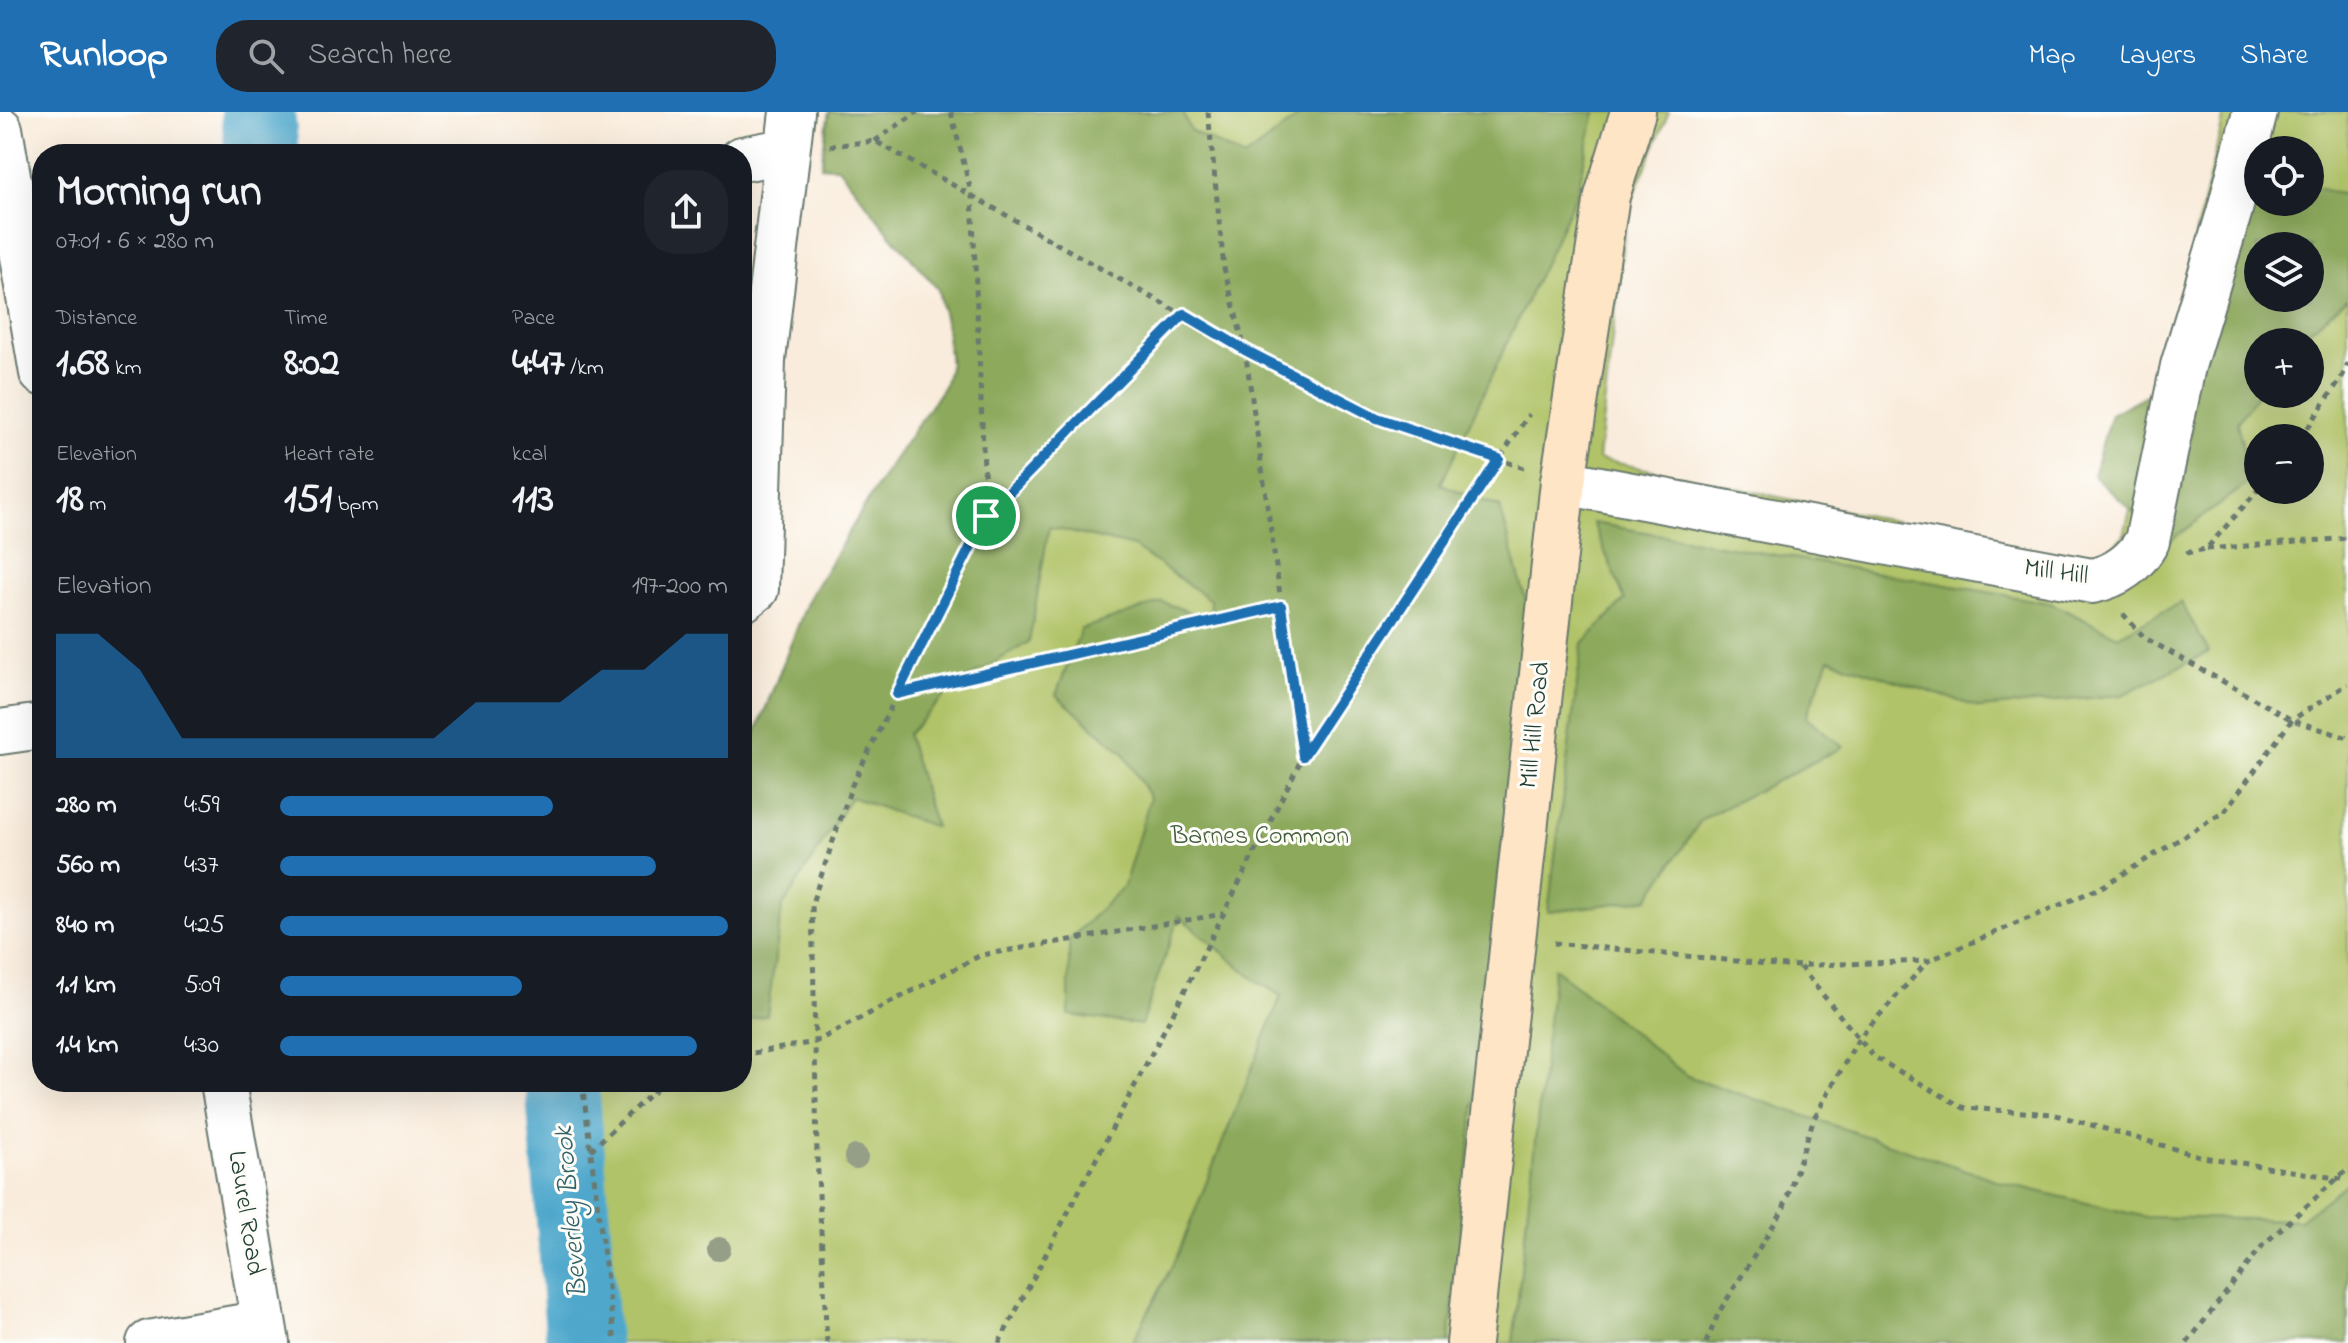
<!DOCTYPE html>
<html lang="en">
<head>
<meta charset="utf-8">
<style>
  :root { --surface:#171b24; --page:#20242c; --text:#f1f3f6; --muted:#9ea1a6; --accent:#1f6fb2 }
  body { margin:0; font-family:"Indie Flower",sans-serif; background:var(--page); color:var(--text); height:100vh; display:flex; flex-direction:column; font-size:30px; white-space:nowrap }
  * { box-sizing:border-box; margin:0 }
  p { font-size:26px; color:var(--muted) }
  .icon { flex:none; width:44px; height:44px; fill:none; stroke:currentColor; stroke-width:2; stroke-linecap:round; stroke-linejoin:round }
  .map { position:relative; flex:1; overflow:hidden }
  .side { position:absolute; left:32px; top:32px; width:720px; height:948px; display:flex; flex-direction:column; background:var(--surface); border-radius:32px; box-shadow:0 8px 32px #0002 }
  .side>* { flex:none }
  .buttons { position:absolute; left:2244px; top:24px; display:grid; gap:16px }
  .buttons a { display:grid; place-items:center; width:80px; height:80px; border-radius:50%; background:var(--surface); box-shadow:0 8px 32px #0002; font-size:40px }
  .pin { position:absolute; display:grid; place-items:center; width:68px; height:68px; color:#fff; margin:-34px; border:4px solid #fff; border-radius:50%; box-shadow:0 2px 8px #0007 }
  .round { display:grid; place-items:center; flex:none; width:84px; height:84px; border-radius:32px; background:var(--page) }
  .summary { display:flex; align-items:center; justify-content:space-between; height:136px; padding:0 24px }
  h1 { font-size:44px; font-weight:700; line-height:60px }
  .figures { display:grid; grid-template-columns:repeat(3,1fr); gap:12px; height:136px; padding:8px 24px }
  .figures div { display:grid; align-content:center }
  .figures b { font-size:40px; font-weight:700 }
  .figures small { font-size:22px; font-weight:400 }
  .figures p { font-size:22px }
  .chart { height:224px; padding:16px 24px }
  .chart p { display:flex; justify-content:space-between }
  .chart svg { width:100%; height:144px; margin-top:8px; fill:var(--accent); opacity:.7 }
  ul { padding:0 24px; list-style:none; font-size:26px }
  li { display:grid; grid-template-columns:128px 96px 1fr; align-items:center; height:60px }
  li i { height:20px; border-radius:10px; background:var(--accent) }
  header { display:flex; align-items:center; gap:48px; box-sizing:border-box; height:112px; padding:0 40px; background:var(--accent); color:#fff }
  header strong { font-size:38px }
  nav { display:flex; gap:44px; margin-inline-start:auto; font-size:28px }
  .search { width:560px; height:72px; background:var(--page); display:flex; align-items:center; gap:20px; box-sizing:border-box; padding:0 28px; border-radius:32px; color:var(--muted); font-size:30px }
  .map>svg:first-child { display:block }
</style>
</head>
<body>
<header>
<strong>Runloop</strong>
<div class="search"><svg class="icon" aria-label="search" viewBox="0 0 24 24"><circle cx="10" cy="10" r="6"/><path d="M15 15l6 6"/></svg>Search here</div>
<nav><a>Map</a><a>Layers</a><a>Share</a></nav>
</header>
<div class="map">
<svg width="2348" height="1231" viewBox="0 0 2348 1231">
  <rect width="100%" height="100%" fill="#fdfcf7"/>
  <filter id="ink" filterUnits="userSpaceOnUse"><feTurbulence type="fractalNoise" baseFrequency=".0125" numOctaves="2"/><feDisplacementMap in="SourceGraphic" scale="16" xChannelSelector="R" yChannelSelector="G"/><feConvolveMatrix kernelMatrix="1 2 1 2 8 2 1 2 1" color-interpolation-filters="sRGB"/></filter>
  <filter id="wash" filterUnits="userSpaceOnUse"><feTurbulence type="fractalNoise" baseFrequency=".006" numOctaves="4" result="noise"/><feDisplacementMap in="SourceGraphic" scale="32" xChannelSelector="R" yChannelSelector="G"/><feGaussianBlur stdDeviation="1.8" result="paint"/><feColorMatrix in="noise" values="0 0 0 0 0 0 0 0 0 0 0 0 0 0 0 0 0 1.4 0 .05"/><feComposite in="paint" operator="in"/></filter>
  <g filter="url(#wash)">
    <rect width="100%" height="100%" fill="#f9ecdc"/>
    <path fill="#b0c367" stroke="#68804e" stroke-width="2" fill-rule="evenodd" d="M 829,0 L 1669,0 L 1627,99 L 1598,347 L 2097,452 L 2124,423 L 2225,0 L 2348,0 L 2348,1231 L 598,1231 L 571,970 L 742,970 L 742,656 L 809,486 L 885,361 L 945,274 L 950,252 L 946,214 L 938,177 L 891,123 L 838,55 L 821,54 ZM 2258,38 L 2310,38 L 2310,90 L 2258,90 ZM 2258,134 L 2310,134 L 2310,186 L 2258,186 ZM 2258,230 L 2310,230 L 2310,282 L 2258,282 ZM 2258,326 L 2310,326 L 2310,378 L 2258,378 Z"/>
    <path fill="#8ca95c" stroke="#567348" stroke-width="2" fill-rule="evenodd" d="M 829,0 L 1183,0 L 1190,18 L 1244,46 L 1305,0 L 1595,0 L 1577,81 L 1441,372 L 1500,395 L 1528,496 L 1449,1231 L 1132,1231 L 1177,1144 L 1281,884 L 1254,867 L 1179,804 L 1141,913 L 1069,903 L 1069,828 L 1124,774 L 1150,686 L 1123,640 L 1056,583 L 1081,517 L 1162,490 L 1212,508 L 1210,488 L 1134,435 L 1049,415 L 1029,530 L 954,574 L 907,623 L 935,715 L 851,685 L 782,796 L 767,903 L 742,910 L 742,657 L 809,486 L 885,361 L 944,274 L 950,252 L 946,214 L 938,177 L 891,123 L 838,55 L 821,54 Z
      M 2258,70 L 2258,90 L 2310,90 L 2310,74 L 2348,84 L 2348,186 L 2295,230 L 2258,230 L 2258,281 L 2237,311 L 2251,369 L 2167,431 L 2093,363 L 2111,302 L 2200,254 ZM 2258,134 L 2310,134 L 2310,186 L 2258,186 Z
      M 1593,411 L 2050,491 L 2118,524 L 2181,490 L 2209,540 L 2122,583 L 1980,596 L 1829,547 L 1806,605 L 1843,635 L 1702,707 L 1648,787 L 1548,800 L 1582,532 L 1625,488 Z
      M 1554,856 L 1687,964 L 2008,1072 L 2145,1105 L 2300,1108 L 2348,1070 L 2348,1231 L 1513,1231 Z"/>
    <g fill="none" stroke-linecap="round" stroke-linejoin="round">
      <path stroke="#4fa8cc" stroke-width="74" d="M 258,0 L 262,42
        M 562,970 L 583,1231"/>
    </g>
  </g>
  <g filter="url(#ink)">
    <g fill="none" stroke-linecap="round" stroke-linejoin="round">
      <defs>
        <path id="minor" d="M 0,17 L 42,261
          M 742,47 L 785,39
          M 1563,370 L 2092,469 C 2116,464 2135,451 2147,429 L 2183,254 L 2229,101 L 2255,0
          M 742,488 L 756,477 L 763,248 L 792,0
          M 0,620 L 42,614
          M 223,970 L 267,1231
          M 149,1231 L 263,1211"/>
        <path id="secondary" d="M 1469,1231 L 1563,370 L 1607,84 L 1633,0"/>
      </defs>
      <use href="#minor" stroke="#6b7a6f" stroke-width="48"/>
      <use href="#secondary" stroke="#6b7a6f" stroke-width="48"/>
      <path stroke="#6b7a6f" stroke-width="5" stroke-dasharray="6 6" stroke-linecap="butt" d="M 951,0 L 972,84 L 986,403
        M 1208,0 L 1224,156 L 1245,238 L 1303,643
        M 875,29 L 917,0
        M 830,34 L 875,29 L 1245,238 L 1377,306 L 1524,356
        M 2301,326 L 2343,263 L 2348,251
        M 2207,437 L 2348,426
        M 2186,441 L 2206,437 L 2258,378
        M 2123,502 L 2145,526 L 2292,608 L 2348,626
        M 897,582 L 1281,494
        M 1554,831 L 1786,854 L 1928,849 L 2100,776 L 2224,700 L 2292,608 L 2348,572
        M 1800,855 L 1874,945 L 1964,996 L 2053,1002 L 2203,1045 L 2348,1068
        M 742,943 L 815,930 L 812,791 L 852,673 L 986,404 L 1184,202
        M 582,970 L 615,1231
        M 591,1038 L 663,970
        M 827,1231 L 817,1044 L 815,930 L 981,843 L 1223,802
        M 999,1231 L 1180,888 L 1303,644 L 1529,302
        M 1706,1231 L 1719,1200 L 1783,1098 L 1814,1006 L 1859,926 L 1927,850
        M 2187,1231 L 2263,1133 L 2348,1057"/>
      <use href="#minor" stroke="#fff" stroke-width="44"/>
      <use href="#secondary" stroke="#fee5c5" stroke-width="44"/>
    </g>
    <g fill="#959e87">
      <circle cx="856" cy="1045" r="12"/>
      <circle cx="719" cy="1137" r="12"/>
    </g>
  </g>
  <g fill="none" stroke-linecap="round" stroke-linejoin="round" filter="url(#ink)">
    <defs>
      <path id="route" d="M 1184,202 L 1245,238 L 1377,306 L 1499,347 L 1303,644 L 1281,494 L 897,582 L 986,404 Z"/>
    </defs>
    <use href="#route" stroke="#fff" stroke-width="16"/>
    <use href="#route" stroke="#1f6fb2" stroke-width="10"/>
  </g>
  <g text-anchor="middle" dominant-baseline="central" stroke-width="6" stroke-linejoin="round" paint-order="stroke">
    <g font-size="26" fill="#1f3d34" stroke="#fdfcf7">
      <text transform="translate(2056 461) rotate(8)">Mill Hill</text>
      <text transform="translate(1536 613) rotate(-84)">Mill Hill Road</text>
      <text transform="translate(245 1101) rotate(81)">Laurel Road</text>
    </g>
    <g font-size="26" fill="#435e41" stroke="#fdfcf7">
      <text x="1260" y="725">Barnes Common</text>
    </g>
    <g font-size="28" font-style="italic" fill="#306269" stroke="#fdfcf7">
      <text transform="translate(572 1100) rotate(-95)">Beverley Brook</text>
    </g>
  </g>
</svg>
<div class="buttons">
<a><svg class="icon" aria-label="locate" viewBox="0 0 24 24"><circle cx="12" cy="12" r="6"/><path d="M12 2v4M12 18v4M2 12h4M18 12h4"/></svg></a>
<a><svg class="icon" aria-label="layers" viewBox="0 0 24 24"><path d="M12 4l9 5-9 5-9-5zM3 14l9 5 9-5"/></svg></a>
<a>+</a>
<a>−</a>
</div>
<div class="pin" style="left:986px;top:404px;background:#1e9e55"><svg class="icon" aria-label="arrive" viewBox="0 0 24 24"><path d="M6 21V4h12l-3 4 3 4H6"/></svg></div>
<section class="side">
<div class="summary"><div><h1>Morning run</h1><p>07:01 · 6 × 280 m</p></div><a class="round"><svg class="icon" aria-label="share" viewBox="0 0 24 24"><path d="M12 15V3M7 8l5-5 5 5M5 13v7h14v-7"/></svg></a></div>
<div class="figures">
<div><p>Distance</p><b>1.68<small> km</small></b></div>
<div><p>Time</p><b>8:02</b></div>
<div><p>Pace</p><b>4:47<small> /km</small></b></div>
</div>
<div class="figures">
<div><p>Elevation</p><b>18<small> m</small></b></div>
<div><p>Heart rate</p><b>151<small> bpm</small></b></div>
<div><p>kcal</p><b>113</b></div>
</div>
<div class="chart"><p><span>Elevation</span>197–200 m</p>
<svg viewBox="0 0 160 44" preserveAspectRatio="none"><path d="M0 44V6L10 6L20 17L30 38L40 38L50 38L60 38L70 38L80 38L90 38L100 27L110 27L120 27L130 17L140 17L150 6L160 6V44z"/></svg>
</div>
<ul>
<li><b>280 m</b>4:59<i style="width:61%"></i></li>
<li><b>560 m</b>4:37<i style="width:84%"></i></li>
<li><b>840 m</b>4:25<i style="width:100%"></i></li>
<li><b>1.1 km</b>5:09<i style="width:54%"></i></li>
<li><b>1.4 km</b>4:30<i style="width:93%"></i></li>
</ul>
</section>
</div>
</body>
</html>
